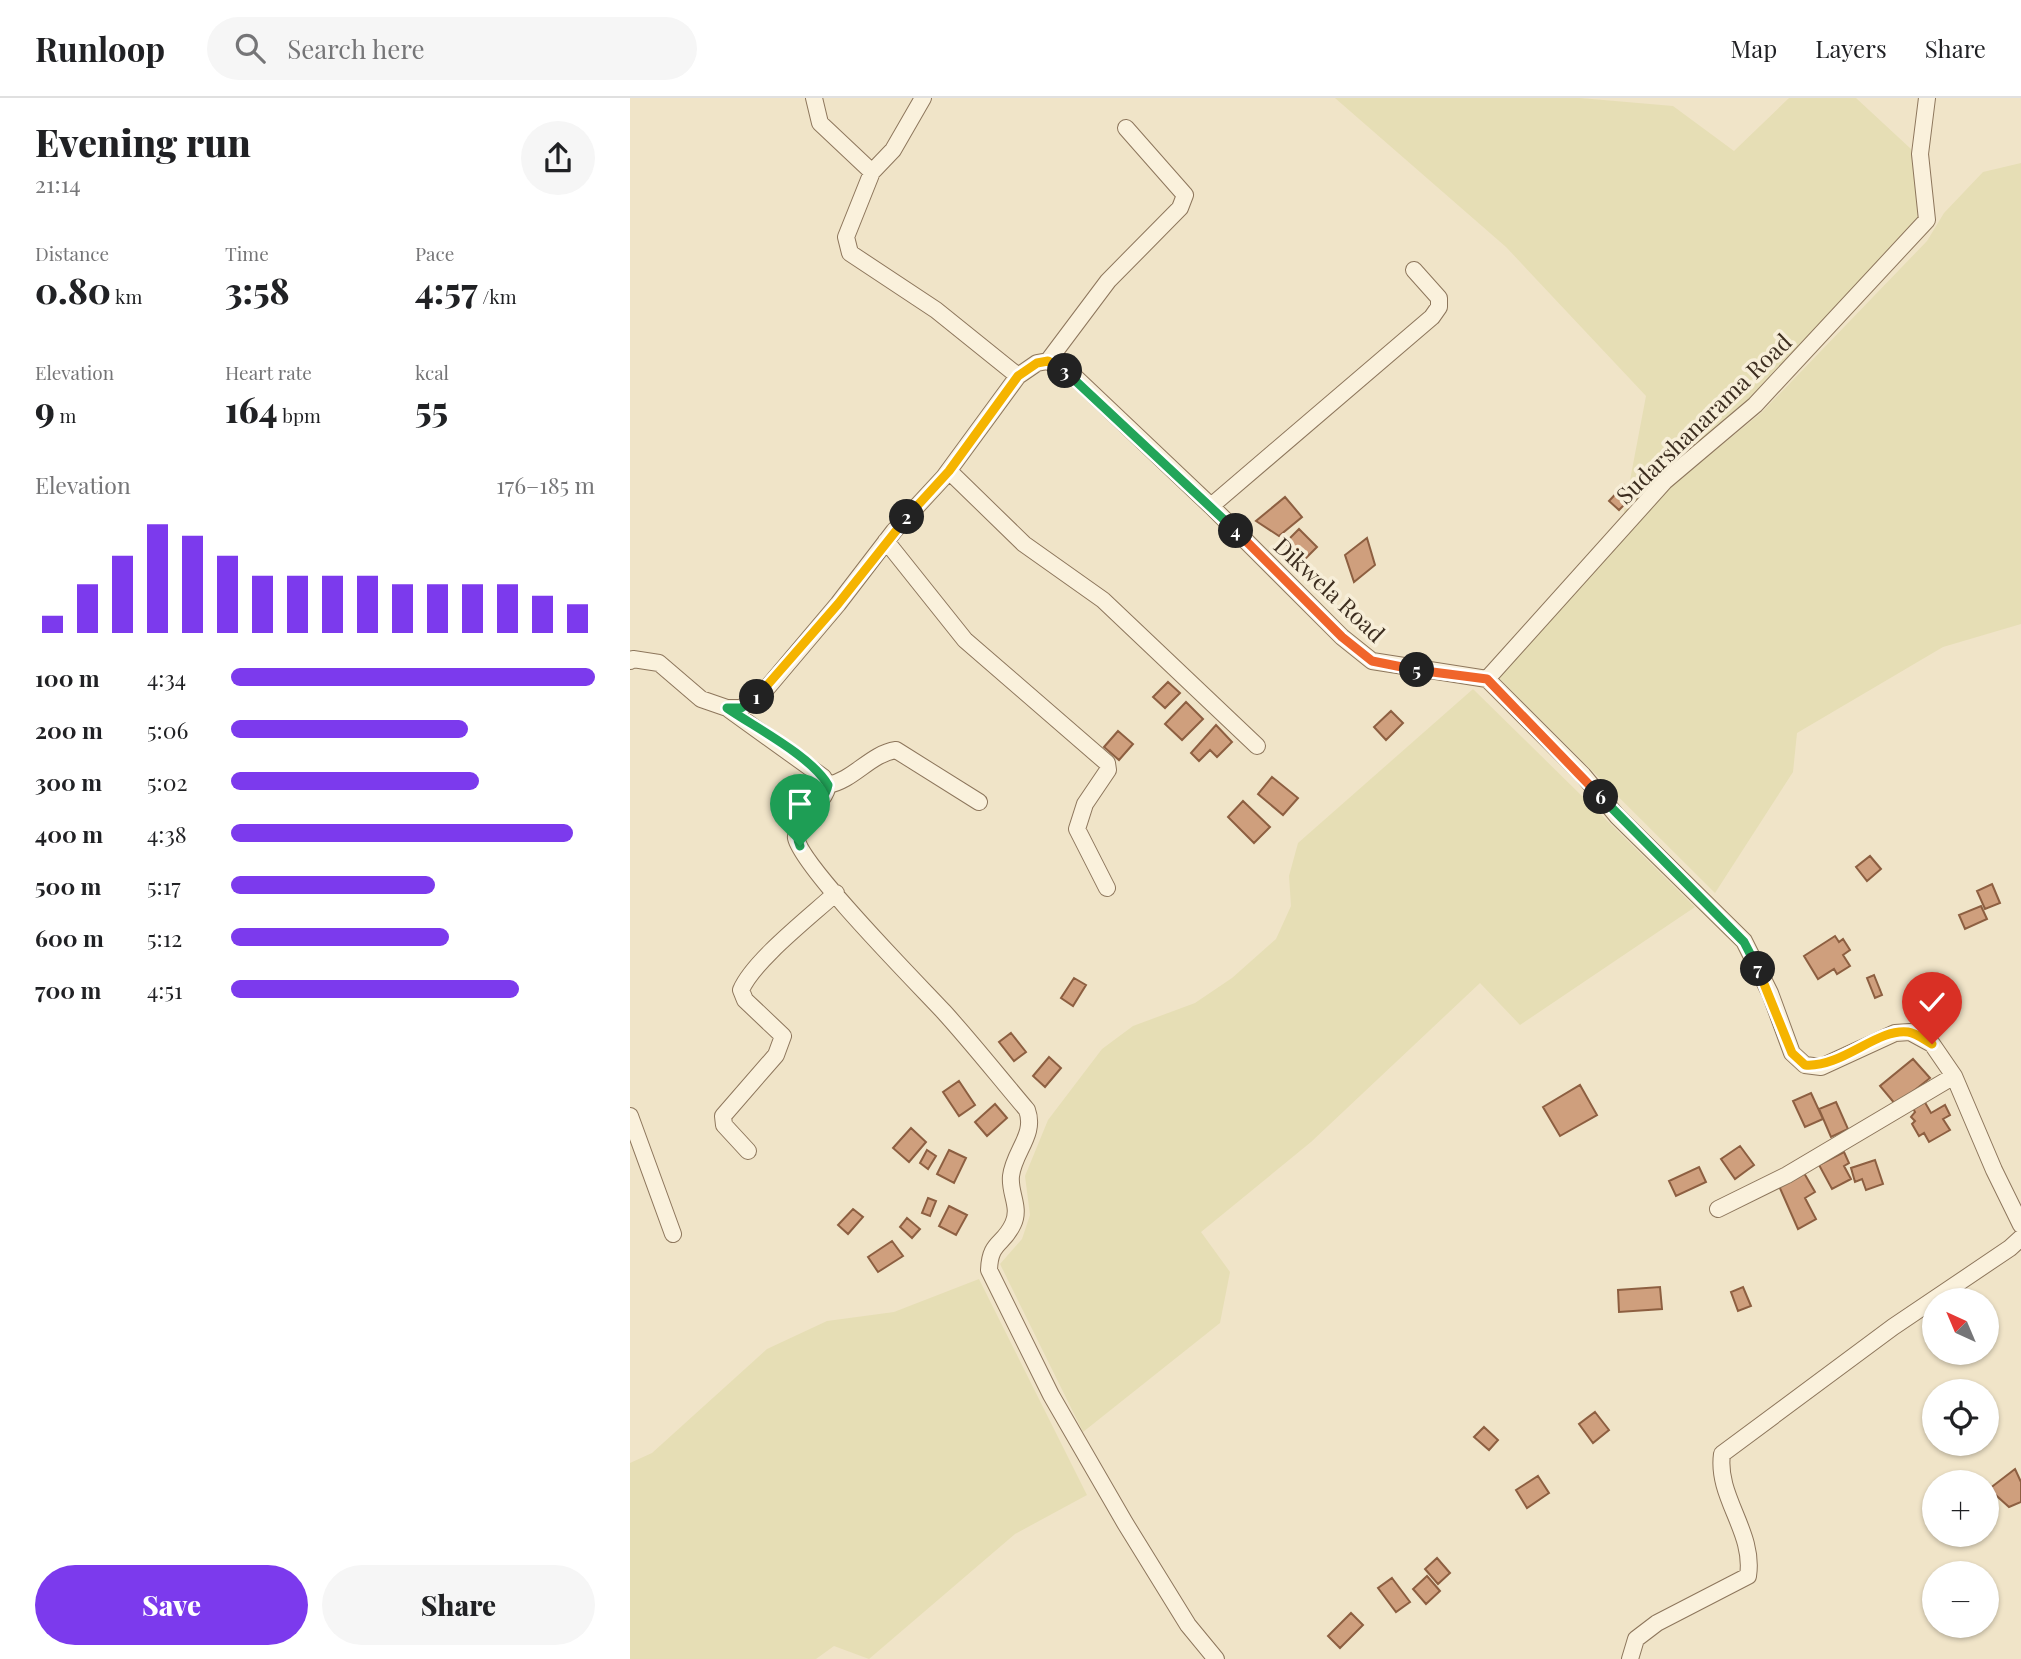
<!DOCTYPE html>
<html lang="en">
<head>
<meta charset="utf-8">
<style>
  :root { --surface:#fff; --page:#f6f6f6; --text:#202124; --muted:#757577; --line:#e0e0e0; --accent:#7c3aed }
  body { margin:0; font-family:"Playfair Display",serif; background:var(--page); color:var(--text); height:100vh; display:flex; flex-direction:column; font-size:26px; white-space:nowrap }
  * { box-sizing:border-box; margin:0 }
  p { font-size:23px; color:var(--muted) }
  .icon { flex:none; width:38px; height:38px; fill:none; stroke:currentColor; stroke-width:2; stroke-linecap:round; stroke-linejoin:round }
  .map { position:relative; flex:1; overflow:hidden }
  .panel { display:flex; flex-direction:column; background:var(--surface); width:630px }
  .panel>* { flex:none }
  .needle { width:46px; rotate:316deg }
  .fabs { position:absolute; left:1292px; top:1190px; display:grid; gap:14px }
  .fabs a { display:grid; place-items:center; width:77px; height:77px; border-radius:50%; background:var(--surface); box-shadow:0 2px 5px #0004; font-size:35px }
  .pin { position:absolute; display:grid; place-items:center; width:60px; height:60px; color:#fff; margin:-72px -30px; border-radius:50% 50% 50% 0; rotate:-45deg; box-shadow:0 0 7px #0007 }
  .pin .icon { rotate:45deg }
  .km { position:absolute; width:35px; height:35px; margin:-18px; border-radius:50%; background:#222; color:#fff; font-size:19px; line-height:35px; text-align:center }
  .round { display:grid; place-items:center; flex:none; width:74px; height:74px; border-radius:37px; background:var(--page) }
  .overview { display:flex; align-items:center; justify-content:space-between; height:119px; padding:0 35px }
  h1 { font-size:38px; font-weight:800; line-height:52px }
  .stats { display:grid; grid-template-columns:repeat(3,1fr); gap:10px; height:119px; padding:7px 35px }
  .stats div { display:grid; align-content:center }
  .stats b { font-size:35px; font-weight:800 }
  .stats small { font-size:19px; font-weight:400 }
  .stats p { font-size:19px }
  .chart { height:196px; padding:14px 35px }
  .chart p { display:flex; justify-content:space-between }
  .chart svg { width:100%; height:126px; margin-top:7px; stroke:var(--accent); stroke-width:6 }
  .action { display:flex; gap:14px; margin-top:auto; padding:14px 35px }
  .action a { flex:1; height:80px; border-radius:42px; background:var(--accent); color:#fff; font-size:28px; font-weight:800; line-height:80px; text-align:center }
  .action a+a { background:var(--page); color:var(--text) }
  ul { padding:0 35px; list-style:none; font-size:23px }
  li { display:grid; grid-template-columns:112px 84px 1fr; align-items:center; height:52px }
  li i { height:18px; border-radius:9px; background:var(--accent) }
  header { display:flex; align-items:center; gap:42px; box-sizing:border-box; height:98px; padding:0 35px; background:var(--surface); border-bottom:2px solid var(--line) }
  header strong { font-size:33px }
  nav { display:flex; gap:38px; margin-inline-start:auto; font-size:24px }
  .search { width:490px; height:63px; background:var(--page); display:flex; align-items:center; gap:18px; box-sizing:border-box; padding:0 24px; border-radius:38px; color:var(--muted); font-size:26px }
  main { display:flex; flex:1; min-height:0 }
  .map>svg:first-child { display:block }
</style>
</head>
<body>
<header>
<strong>Runloop</strong>
<div class="search"><svg class="icon" aria-label="search" viewBox="0 0 24 24"><circle cx="10" cy="10" r="6"/><path d="M15 15l6 6"/></svg>Search here</div>
<nav><a>Map</a><a>Layers</a><a>Share</a></nav>
</header>
<main>
<section class="panel">
<div class="overview"><div><h1>Evening run</h1><p>21:14</p></div><a class="round"><svg class="icon" aria-label="share" viewBox="0 0 24 24"><path d="M12 15V3M7 8l5-5 5 5M5 13v7h14v-7"/></svg></a></div>
<div class="stats">
<div><p>Distance</p><b>0.80<small> km</small></b></div>
<div><p>Time</p><b>3:58</b></div>
<div><p>Pace</p><b>4:57<small> /km</small></b></div>
</div>
<div class="stats">
<div><p>Elevation</p><b>9<small> m</small></b></div>
<div><p>Heart rate</p><b>164<small> bpm</small></b></div>
<div><p>kcal</p><b>55</b></div>
</div>
<div class="chart"><p><span>Elevation</span>176–185 m</p>
<svg viewBox="0 0 160 44" preserveAspectRatio="none"><path d="M5 44V38M15 44V27M25 44V17M35 44V6M45 44V10M55 44V17M65 44V24M75 44V24M85 44V24M95 44V24M105 44V27M115 44V27M125 44V27M135 44V27M145 44V31M155 44V34"/></svg>
</div>
<ul>
<li><b>100 m</b>4:34<i style="width:100%"></i></li>
<li><b>200 m</b>5:06<i style="width:65%"></i></li>
<li><b>300 m</b>5:02<i style="width:68%"></i></li>
<li><b>400 m</b>4:38<i style="width:94%"></i></li>
<li><b>500 m</b>5:17<i style="width:56%"></i></li>
<li><b>600 m</b>5:12<i style="width:60%"></i></li>
<li><b>700 m</b>4:51<i style="width:79%"></i></li>
</ul>
<div class="action"><a>Save</a><a>Share</a></div>
</section>
<div class="map">
<svg width="1391" height="1561" viewBox="0 0 1391 1561">
  <rect width="100%" height="100%" fill="#f0e4c8"/>
  <path fill="#e6deb5" d="M 705,0 L 950,0 L 1043,8 L 1104,53 L 1159,0 L 1226,0 L 1281,51 L 1290,119 L 1120,302 L 993,419 L 1016,298 L 876,149 Z
    M 1391,65 L 1391,526 L 1313,549 L 1167,635 L 1163,674 L 1085,795 L 869,580 L 1040,389 L 1131,315 L 1297,143 L 1314,115 L 1353,74 Z
    M 843,591 L 1065,809 L 890,927 L 850,885 L 681,1044 L 571,1134 L 600,1174 L 590,1225 L 453,1334 L 370,1166 L 392,1141 L 400,1117 L 395,1078 L 418,1022 L 472,951 L 503,928 L 565,905 L 602,880 L 646,841 L 661,808 L 659,778 L 668,745 Z
    M 349,1181 L 457,1397 L 385,1436 L 239,1561 L 204,1548 L 186,1561 L 0,1561 L 0,1365 L 22,1355 L 137,1251 L 197,1223 L 264,1214 Z"/>
  <path fill="#cf9f7d" stroke="#8d5f41" stroke-width="2" d="M 994,387 L 1004,397 L 989,412 L 979,403 Z
    M 655,399 L 672,419 L 649,438 L 626,423 Z
    M 669,431 L 687,449 L 673,463 L 655,445 Z
    M 737,440 L 745,467 L 724,484 L 715,457 Z
    M 538,584 L 550,595 L 535,610 L 523,599 Z
    M 556,604 L 573,621 L 552,642 L 535,626 Z
    M 761,613 L 773,625 L 756,642 L 744,629 Z
    M 586,627 L 602,644 L 587,659 L 580,652 L 569,663 L 561,655 Z
    M 488,633 L 503,646 L 489,662 L 474,649 Z
    M 642,679 L 668,700 L 653,717 L 628,696 Z
    M 613,703 L 640,729 L 624,745 L 598,719 Z
    M 1240,758 L 1251,771 L 1237,783 L 1226,769 Z
    M 1362,786 L 1370,805 L 1355,811 L 1347,793 Z
    M 1351,808 L 1357,821 L 1335,831 L 1329,817 Z
    M 1205,838 L 1209,844 L 1213,841 L 1220,852 L 1213,857 L 1220,868 L 1207,876 L 1204,871 L 1188,881 L 1174,858 Z
    M 1244,877 L 1252,897 L 1245,900 L 1237,880 Z
    M 444,880 L 456,887 L 443,908 L 431,900 Z
    M 381,935 L 396,954 L 384,963 L 369,944 Z
    M 419,959 L 431,970 L 415,989 L 403,978 Z
    M 1283,961 L 1300,980 L 1266,1007 L 1250,988 Z
    M 329,983 L 345,1007 L 329,1018 L 313,994 Z
    M 950,987 L 967,1017 L 930,1038 L 913,1009 Z
    M 1181,995 L 1193,1021 L 1175,1029 L 1163,1003 Z
    M 1293,1001 L 1301,1015 L 1315,1007 L 1320,1017 L 1313,1021 L 1320,1032 L 1299,1044 L 1294,1035 L 1289,1038 L 1282,1026 L 1285,1023 L 1281,1019 L 1285,1014 L 1282,1008 Z
    M 1206,1004 L 1218,1031 L 1201,1039 L 1189,1011 Z
    M 365,1006 L 377,1020 L 357,1038 L 345,1024 Z
    M 281,1030 L 296,1044 L 279,1064 L 263,1050 Z
    M 1110,1048 L 1124,1067 L 1105,1081 L 1091,1061 Z
    M 297,1052 L 306,1058 L 298,1071 L 290,1065 Z
    M 319,1052 L 336,1060 L 324,1085 L 307,1076 Z
    M 1214,1054 L 1219,1065 L 1214,1068 L 1221,1081 L 1202,1091 L 1189,1067 Z
    M 1245,1062 L 1253,1086 L 1236,1092 L 1232,1081 L 1225,1084 L 1221,1070 Z
    M 1069,1069 L 1076,1084 L 1046,1098 L 1039,1083 Z
    M 1174,1075 L 1185,1094 L 1175,1100 L 1186,1121 L 1168,1131 L 1149,1088 Z
    M 298,1100 L 306,1103 L 300,1118 L 292,1115 Z
    M 319,1108 L 337,1117 L 326,1137 L 309,1128 Z
    M 223,1111 L 233,1119 L 218,1136 L 208,1127 Z
    M 277,1120 L 290,1131 L 282,1140 L 270,1129 Z
    M 262,1143 L 273,1158 L 248,1174 L 238,1159 Z
    M 1030,1189 L 1032,1211 L 989,1214 L 988,1192 Z
    M 1113,1189 L 1121,1208 L 1108,1213 L 1101,1194 Z
    M 965,1314 L 979,1332 L 963,1345 L 949,1326 Z
    M 854,1329 L 868,1342 L 859,1352 L 844,1339 Z
    M 1385,1371 L 1391,1384 L 1391,1404 L 1379,1409 L 1359,1391 Z
    M 908,1378 L 919,1395 L 897,1410 L 886,1392 Z
    M 807,1460 L 820,1475 L 808,1486 L 795,1471 Z
    M 797,1478 L 810,1493 L 796,1506 L 783,1491 Z
    M 762,1480 L 780,1504 L 766,1514 L 748,1490 Z
    M 721,1515 L 733,1527 L 710,1550 L 698,1538 Z"/>
  <g fill="none" stroke-linecap="round" stroke-linejoin="round">
    <defs>
      <path id="street" d="M 184,0 L 190,25 L 242,74 L 216,139 L 220,155 L 306,212 L 388,278
        M 242,74 L 263,52 L 293,0
        M 418,263 L 478,183 L 550,110 L 555,97 L 496,30
        M 319,373 L 394,446 L 473,502 L 627,648
        M 581,408 L 802,219 L 809,209 L 809,200 L 784,172
        M 256,443 L 335,542 L 477,665 L 478,672 L 455,706 L 447,731 L 477,790
        M 0,563 L 3,561 L 29,565 L 71,601 L 97,610 L 111,610 L 132,596 L 208,506 L 264,433 L 314,379 L 388,278 L 407,265 L 418,263 L 445,279 L 581,408 L 712,539 L 742,563 L 857,581 L 953,677 L 987,718 L 1114,843 L 1140,895 L 1162,955 L 1175,967 L 1191,969 L 1265,935 L 1280,934 L 1302,946 L 1324,978 L 1364,1072 L 1391,1127
        M 857,581 L 1035,383 L 1125,307 L 1297,122 L 1290,56 L 1297,0
        M 97,610 L 193,679 L 198,687 C 195,706 164,726 166,740 C 172,769 287,885 314,914 C 343,946 369,979 397,1012 C 406,1037 384,1053 381,1078 C 379,1095 391,1109 383,1126 C 373,1148 360,1143 359,1172 L 421,1297 L 495,1425 L 558,1527 L 586,1561
        M 198,687 C 224,682 240,656 266,652 L 349,704
        M 0,1018 L 43,1136
        M 118,1053 L 94,1027 L 93,1018 L 146,957 L 153,938 L 115,902 L 111,892 C 123,863 181,818 206,795
        M 1088,1111 L 1157,1077 L 1324,978
        M 1000,1561 L 1006,1541 L 1027,1525 L 1118,1478 C 1125,1434 1086,1399 1092,1356 L 1263,1229 L 1380,1150 L 1391,1140"/>
    </defs>
    <use href="#street" stroke="#8d765c" stroke-width="18"/>
    <use href="#street" stroke="#faf1dc" stroke-width="16"/>
  </g>
  <g fill="none" stroke-linecap="round" stroke-linejoin="round">
    <defs>
      <path id="split-1" d="M 127,599 L 111,610 L 97,610 C 126,630 181,658 198,687 C 193,711 159,724 170,748"/>
      <path id="split-2" d="M 127,599 L 208,506 L 277,419"/>
      <path id="split-3" d="M 277,419 L 319,373 L 388,278 L 407,265 L 418,263 L 435,273"/>
      <path id="split-4" d="M 435,273 L 606,433"/>
      <path id="split-5" d="M 606,433 L 712,539 L 742,563 L 787,572"/>
      <path id="split-6" d="M 787,572 L 857,581 L 971,699"/>
      <path id="split-7" d="M 971,699 L 1114,844 L 1128,871"/>
      <path id="split-8" d="M 1128,871 L 1162,955 L 1175,967 C 1212,970 1247,930 1278,934 C 1286,935 1295,942 1302,946"/>
    </defs>
    <use href="#split-1" stroke="#fff" stroke-width="14"/>
    <use href="#split-2" stroke="#fff" stroke-width="14"/>
    <use href="#split-3" stroke="#fff" stroke-width="14"/>
    <use href="#split-4" stroke="#fff" stroke-width="14"/>
    <use href="#split-5" stroke="#fff" stroke-width="14"/>
    <use href="#split-6" stroke="#fff" stroke-width="14"/>
    <use href="#split-7" stroke="#fff" stroke-width="14"/>
    <use href="#split-8" stroke="#fff" stroke-width="14"/>
    <use href="#split-1" stroke="#22a559" stroke-width="9"/>
    <use href="#split-2" stroke="#f5b400" stroke-width="9"/>
    <use href="#split-3" stroke="#f5b400" stroke-width="9"/>
    <use href="#split-4" stroke="#22a559" stroke-width="9"/>
    <use href="#split-5" stroke="#f0652b" stroke-width="9"/>
    <use href="#split-6" stroke="#f0652b" stroke-width="9"/>
    <use href="#split-7" stroke="#22a559" stroke-width="9"/>
    <use href="#split-8" stroke="#f5b400" stroke-width="9"/>
  </g>
  <g text-anchor="middle" dominant-baseline="central" stroke-width="7" stroke-linejoin="round" paint-order="stroke">
    <g font-size="23" fill="#3d2e20" stroke="#f7eed8">
      <text transform="translate(1073 320) rotate(-44)">Sudarshanarama Road</text>
      <text transform="translate(700 491) rotate(43)">Dikwela Road</text>
    </g>
  </g>
</svg>
<div class="fabs">
<a><svg class="needle" viewBox="-14 -14 28 28"><path d="M0-13l5 13h-10z" fill="#e53935"/><path d="M0 13l5-13h-10z" fill="#757577"/></svg></a>
<a><svg class="icon" aria-label="locate" viewBox="0 0 24 24"><circle cx="12" cy="12" r="6"/><path d="M12 2v4M12 18v4M2 12h4M18 12h4"/></svg></a>
<a>+</a>
<a>−</a>
</div>
<div class="pin" style="left:170px;top:748px;background:#1e9e55"><svg class="icon" aria-label="arrive" viewBox="0 0 24 24"><path d="M6 21V4h12l-3 4 3 4H6"/></svg></div>
<div class="pin" style="left:1302px;top:946px;background:#d93025"><svg class="icon" aria-label="check" viewBox="0 0 24 24"><path d="M5 12l5 5 9-10"/></svg></div>
<b class="km" style="left:127px;top:599px">1</b>
<b class="km" style="left:277px;top:419px">2</b>
<b class="km" style="left:435px;top:273px">3</b>
<b class="km" style="left:606px;top:433px">4</b>
<b class="km" style="left:787px;top:572px">5</b>
<b class="km" style="left:971px;top:699px">6</b>
<b class="km" style="left:1128px;top:871px">7</b>
</div>
</main>
</body>
</html>
